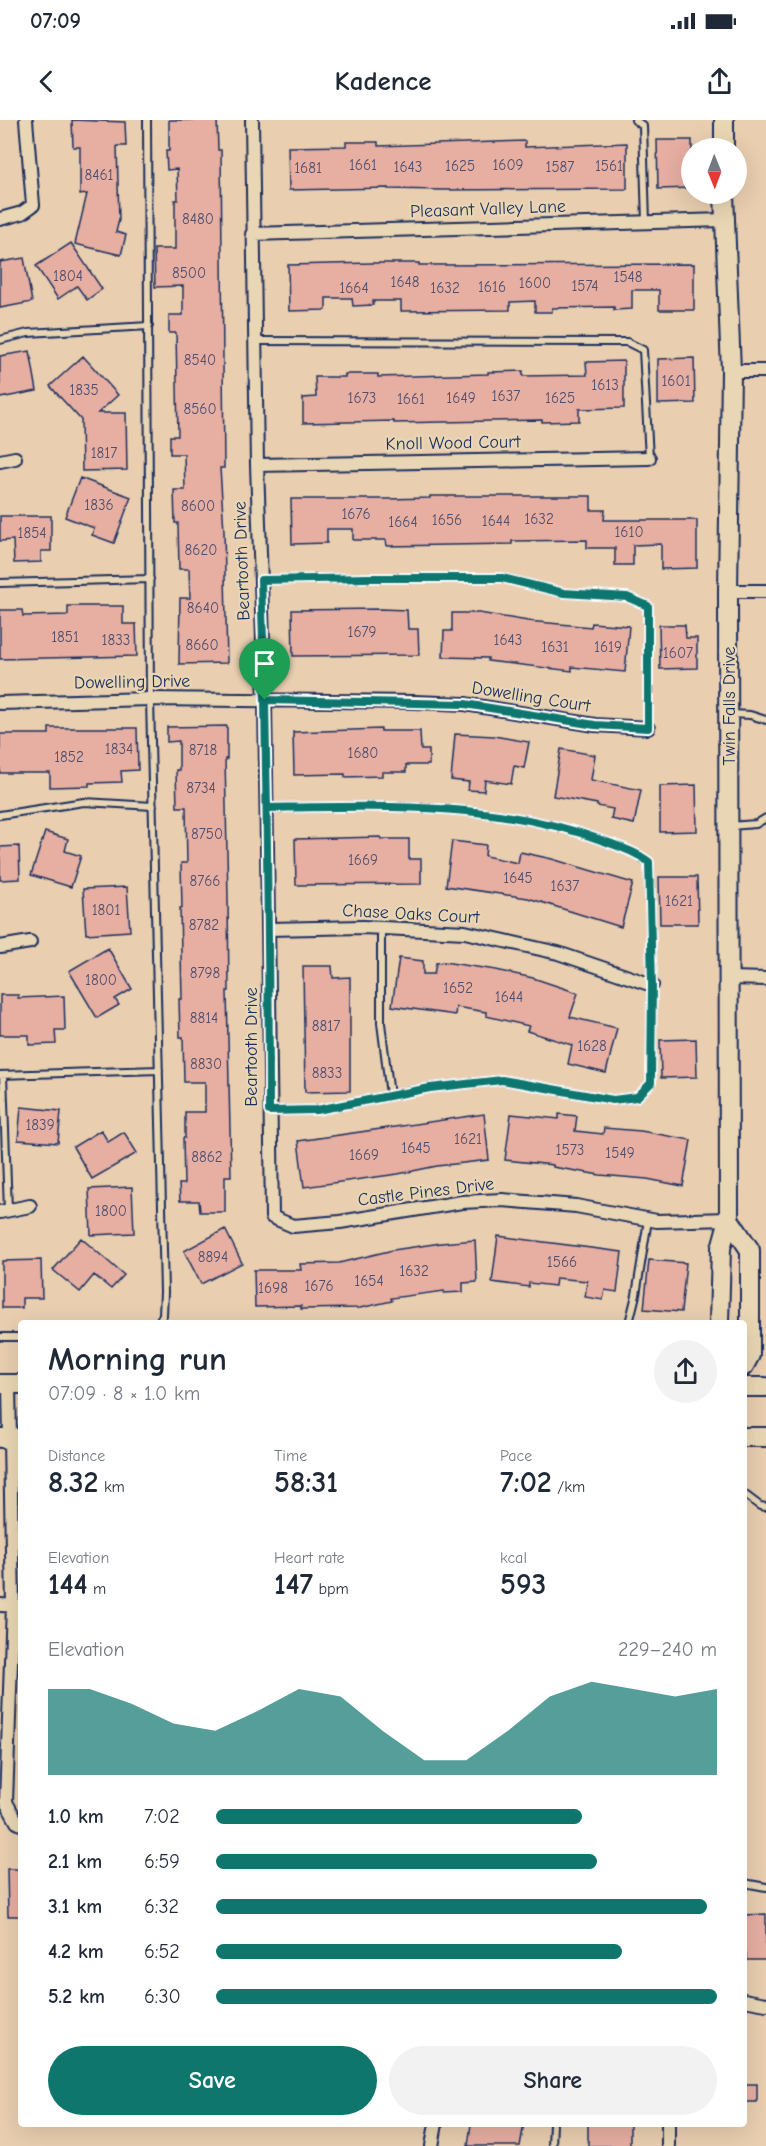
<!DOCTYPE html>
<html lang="en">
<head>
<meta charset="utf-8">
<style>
  :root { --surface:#fff; --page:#f2f2f3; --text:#1f2937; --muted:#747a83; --accent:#0f766e }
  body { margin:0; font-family:"Comic Neue",sans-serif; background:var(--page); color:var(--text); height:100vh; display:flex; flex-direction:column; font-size:22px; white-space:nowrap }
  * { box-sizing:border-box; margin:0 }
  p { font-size:20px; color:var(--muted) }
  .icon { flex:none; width:33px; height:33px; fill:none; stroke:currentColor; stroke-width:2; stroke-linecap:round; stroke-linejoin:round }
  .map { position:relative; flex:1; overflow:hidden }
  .details { position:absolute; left:18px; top:1200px; width:729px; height:807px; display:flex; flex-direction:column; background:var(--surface); border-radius:6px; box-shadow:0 6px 24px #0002 }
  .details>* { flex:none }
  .needle { width:39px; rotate:179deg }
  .buttons { position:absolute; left:681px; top:18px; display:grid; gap:12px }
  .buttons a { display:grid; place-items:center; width:66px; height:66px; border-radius:50%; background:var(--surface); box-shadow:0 6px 24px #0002; font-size:30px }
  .pin { position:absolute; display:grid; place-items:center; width:51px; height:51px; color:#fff; margin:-62px -26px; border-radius:50% 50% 50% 0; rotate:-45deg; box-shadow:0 0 6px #0007 }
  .pin .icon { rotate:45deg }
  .round { display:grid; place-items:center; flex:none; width:63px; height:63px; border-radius:32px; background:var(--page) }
  .summary { display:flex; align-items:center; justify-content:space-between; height:102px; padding:0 30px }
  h1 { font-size:33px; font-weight:800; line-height:45px }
  .metrics { display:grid; grid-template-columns:repeat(3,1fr); gap:9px; height:102px; padding:6px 30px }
  .metrics div { display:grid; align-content:center }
  .metrics b { font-size:30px; font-weight:800 }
  .metrics small { font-size:16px; font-weight:400 }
  .metrics p { font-size:16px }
  .chart { height:168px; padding:12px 30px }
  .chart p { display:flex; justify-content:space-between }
  .chart svg { width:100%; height:108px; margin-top:6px; fill:var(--accent); opacity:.7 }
  .cta { display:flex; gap:12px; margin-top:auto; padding:12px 30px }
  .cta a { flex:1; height:69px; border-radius:36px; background:var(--accent); color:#fff; font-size:24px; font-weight:800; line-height:69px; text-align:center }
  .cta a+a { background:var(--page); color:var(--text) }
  ul { padding:0 30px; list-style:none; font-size:20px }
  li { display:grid; grid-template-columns:96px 72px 1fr; align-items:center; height:45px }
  li i { height:15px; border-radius:8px; background:var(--accent) }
  .status { display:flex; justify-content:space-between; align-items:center; height:42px; padding:0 30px; background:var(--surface); direction:ltr }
  .status svg { height:16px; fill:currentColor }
  header { display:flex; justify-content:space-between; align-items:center; height:78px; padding:0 30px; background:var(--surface); font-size:27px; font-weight:800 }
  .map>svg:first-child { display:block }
</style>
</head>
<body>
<div class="status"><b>07:09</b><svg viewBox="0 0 49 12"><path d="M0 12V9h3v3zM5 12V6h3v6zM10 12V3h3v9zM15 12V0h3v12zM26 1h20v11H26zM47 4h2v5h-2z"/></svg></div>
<header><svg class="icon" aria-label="back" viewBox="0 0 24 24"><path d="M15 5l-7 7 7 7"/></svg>Kadence<svg class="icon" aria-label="share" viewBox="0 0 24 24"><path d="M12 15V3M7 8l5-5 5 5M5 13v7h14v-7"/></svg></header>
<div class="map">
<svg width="766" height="2026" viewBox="0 0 766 2026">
  <rect width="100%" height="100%" fill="#e9ceb0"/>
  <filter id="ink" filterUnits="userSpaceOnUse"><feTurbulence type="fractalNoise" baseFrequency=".0167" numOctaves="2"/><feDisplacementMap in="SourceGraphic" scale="12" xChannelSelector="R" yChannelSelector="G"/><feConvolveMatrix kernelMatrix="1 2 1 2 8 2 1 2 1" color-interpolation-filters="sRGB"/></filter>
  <g filter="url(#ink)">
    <path fill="#e7aea2" stroke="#1b2f5e" stroke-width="1.5" d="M 72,0 L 125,2 L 126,26 L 117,26 L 119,100 L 116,112 L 126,115 L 121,135 L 75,124 L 87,74 L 80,75 L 80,27 L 73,27 Z
      M 169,0 L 217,0 L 218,30 L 221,30 L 224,348 L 220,348 L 224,411 L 227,543 L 179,544 L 180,478 L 190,478 L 189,449 L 179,449 L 178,403 L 175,403 L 174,370 L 185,370 L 184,334 L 170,334 L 170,316 L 178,316 L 176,213 L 169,213 L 169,195 L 183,195 L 183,166 L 155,167 L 154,129 L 175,129 L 175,80 L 178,80 L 177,49 L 167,50 L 166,31 L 169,31 Z
      M 657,20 L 692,20 L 692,68 L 658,69 Z
      M 525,21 L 525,27 L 627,23 L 627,69 L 442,70 L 388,69 L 388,68 L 289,70 L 288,27 L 346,26 L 346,22 L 378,22 L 378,26 Z
      M 71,123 L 102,169 L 87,180 L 77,166 L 58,179 L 36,146 Z
      M 24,138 L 32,182 L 0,188 L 0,142 Z
      M 372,143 L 419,143 L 419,145 L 694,144 L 694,190 L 659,190 L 659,170 L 632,170 L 632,189 L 614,190 L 614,187 L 552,188 L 552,192 L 535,192 L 535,181 L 510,182 L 510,190 L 401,191 L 401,181 L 373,181 L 373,185 L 353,186 L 352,178 L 326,178 L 326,190 L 289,191 L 288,145 Z
      M 30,231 L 37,271 L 0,278 L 0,236 Z
      M 83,236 L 118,275 L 98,293 L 126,293 L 127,350 L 82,351 L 81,300 L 50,266 Z
      M 694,238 L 695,283 L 658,284 L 658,239 Z
      M 624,241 L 624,288 L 579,289 L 579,301 L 542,302 L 542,300 L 394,303 L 394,301 L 303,303 L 303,278 L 316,277 L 315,257 L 345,257 L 345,254 L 378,254 L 378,257 L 488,254 L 488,252 L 523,251 L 523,256 L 587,255 L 586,242 Z
      M 80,358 L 131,377 L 114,423 L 92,415 L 94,408 L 65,397 Z
      M 430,376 L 591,376 L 591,390 L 605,390 L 604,400 L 697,400 L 697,448 L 661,449 L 661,424 L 633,425 L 633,445 L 615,445 L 615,428 L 587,428 L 587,420 L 512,421 L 512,424 L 387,426 L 386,420 L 353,420 L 353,409 L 327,409 L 327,423 L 292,424 L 291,379 L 387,379 L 430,378 Z
      M 0,396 L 51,396 L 51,431 L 41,431 L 41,442 L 14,443 L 13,420 L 0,421 Z
      M 68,486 L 123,486 L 123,504 L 136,504 L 137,536 L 0,539 L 0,490 L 22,490 L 23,496 L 68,495 Z
      M 380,489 L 407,490 L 408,509 L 418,509 L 419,535 L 293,536 L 292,490 Z
      M 452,493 L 479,493 L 528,501 L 591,507 L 592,503 L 629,506 L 625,552 L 572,547 L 572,551 L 488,541 L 488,538 L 443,537 L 444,511 L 452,511 Z
      M 659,505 L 685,505 L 686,518 L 697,518 L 697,548 L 660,549 Z
      M 227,606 L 227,639 L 225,639 L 228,778 L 229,871 L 227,871 L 231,1056 L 225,1056 L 225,1092 L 200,1092 L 199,1081 L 180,1081 L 179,1064 L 184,1064 L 183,1018 L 185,1018 L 185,992 L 205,992 L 205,962 L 184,962 L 183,917 L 180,917 L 179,879 L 182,879 L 180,788 L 182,788 L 181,743 L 187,743 L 186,687 L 177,687 L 176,650 L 179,650 L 179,621 L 167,622 L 167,607 Z
      M 49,608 L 137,608 L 138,650 L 121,651 L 122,662 L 89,663 L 89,666 L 50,667 L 50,653 L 0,653 L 0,614 L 49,614 Z
      M 381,609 L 381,611 L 420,611 L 421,630 L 429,630 L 429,645 L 406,645 L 406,652 L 382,652 L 382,656 L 345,657 L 345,654 L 294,655 L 293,612 Z
      M 455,614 L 494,616 L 529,622 L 524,648 L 514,646 L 511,664 L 485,660 L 484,671 L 468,670 L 469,662 L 451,660 Z
      M 561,629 L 595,635 L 591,660 L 641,670 L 634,704 L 611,699 L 613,689 L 597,686 L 597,684 L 553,676 Z
      M 696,665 L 697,711 L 660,712 L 660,666 Z
      M 45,712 L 68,719 L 65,731 L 81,736 L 71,767 L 31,755 Z
      M 381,717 L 381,719 L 409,719 L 409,739 L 421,739 L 421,764 L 296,765 L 295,719 Z
      M 452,721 L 486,725 L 485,736 L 518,743 L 520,732 L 552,739 L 633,763 L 621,807 L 528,778 L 446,766 Z
      M 19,726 L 20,759 L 0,760 L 0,727 Z
      M 659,757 L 697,757 L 698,804 L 660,804 Z
      M 127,767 L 130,811 L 86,814 L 83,769 Z
      M 108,828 L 132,869 L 115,879 L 119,885 L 97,898 L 69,851 Z
      M 399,838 L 423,841 L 423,854 L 434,854 L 436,843 L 444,842 L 496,850 L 533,858 L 578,873 L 570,897 L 617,908 L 606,953 L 568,944 L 572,925 L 527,911 L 529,906 L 486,896 L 486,892 L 456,887 L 455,895 L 392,886 Z
      M 303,846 L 332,846 L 333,858 L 350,857 L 350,971 L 305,972 Z
      M 0,875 L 18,875 L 18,878 L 64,876 L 65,910 L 55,910 L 56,924 L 29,925 L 29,915 L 0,915 Z
      M 696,919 L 697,957 L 661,958 L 660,920 Z
      M 21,987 L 61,991 L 58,1023 L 18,1020 Z
      M 484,994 L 489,1040 L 437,1046 L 398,1054 L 304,1067 L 298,1021 Z
      M 511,994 L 559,999 L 559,994 L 577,996 L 575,1011 L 603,1014 L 604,1008 L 641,1011 L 691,1020 L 683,1066 L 647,1059 L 600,1055 L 553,1047 L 553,1045 L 505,1040 Z
      M 101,1010 L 108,1022 L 124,1012 L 137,1033 L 92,1059 L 73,1027 Z
      M 132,1067 L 134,1113 L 91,1115 L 89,1069 Z
      M 225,1109 L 242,1143 L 201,1164 L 184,1131 Z
      M 498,1116 L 622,1132 L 617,1172 L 605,1170 L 603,1180 L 585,1177 L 587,1161 L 556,1158 L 555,1166 L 529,1163 L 529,1167 L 492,1162 Z
      M 81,1118 L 124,1155 L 111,1169 L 94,1155 L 80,1172 L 53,1150 Z
      M 475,1120 L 477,1162 L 463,1163 L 463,1172 L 444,1173 L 444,1171 L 391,1178 L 392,1181 L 360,1188 L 301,1189 L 301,1186 L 255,1187 L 254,1150 L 301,1150 L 300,1144 L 339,1143 L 393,1130 L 441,1123 Z
      M 41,1140 L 42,1178 L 22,1178 L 22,1188 L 2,1188 L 2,1141 Z
      M 649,1140 L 686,1143 L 681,1192 L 644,1189 Z
      M 7,1749 L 21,1749 L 21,1796 L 8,1796 Z
      M 766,1794 L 766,1840 L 746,1840 L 746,1833 L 744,1833 L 744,1795 Z
      M 744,1964 L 757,1964 L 757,1982 L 744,1982 Z
      M 471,2004 L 524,2004 L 520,2026 L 468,2026 Z
      M 588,2004 L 630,2004 L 630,2026 L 588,2026 Z"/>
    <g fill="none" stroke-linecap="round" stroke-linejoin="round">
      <defs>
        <path id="lane" d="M 147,0 L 150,579 L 164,1172 L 163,1195 L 158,1203
          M 635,0 L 643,6 L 646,102
          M 0,220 L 28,213 L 149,206
          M 255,221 L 627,222 L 643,230 L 649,338
          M 261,460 L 368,458 L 503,458 L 563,473 L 627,477 L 648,486 L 648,608
          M 0,463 L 150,459
          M 732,594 L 750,595 L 766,600
          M 267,688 C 380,686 497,681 604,721 C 620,727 636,732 649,743 L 652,865 L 651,963 L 637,977 L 613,980 L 502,960 L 430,968 L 317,990 L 269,991
          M 0,695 L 84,682 L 153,686
          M 730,706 L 756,704 L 766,698
          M 381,808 L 381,903 L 390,975
          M 0,955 L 159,950
          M 3,955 L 8,1090
          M 629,1203 L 636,1175 L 648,1100
          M 0,1217 L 21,1217
          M 744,1374 L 760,1386 L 766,1387
          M 744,1763 L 766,1767
          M 552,2026 L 553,2004"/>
        <path id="street" d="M 252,0 L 257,345 L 265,580 L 272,1097 L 293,1106 L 340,1102 L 462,1082 L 502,1080 L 576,1086 L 657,1101 L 729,1099
          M 0,99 L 22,93 L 33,85 L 26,0
          M 252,114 L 724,100
          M 731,251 L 766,251
          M 0,341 L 15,338
          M 257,345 L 649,338
          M 728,471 L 766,471
          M 0,583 L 150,579 L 415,582 L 465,584 L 595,605 L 648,608
          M 269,809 L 363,807 L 465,812 L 558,833 L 652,865
          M 0,827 L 30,822
          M 730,858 L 766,859
          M 0,1092 L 30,1086
          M 9,1264 L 13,1486 L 6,1682 L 17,1702 L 21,1704
          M 0,1485 L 20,1486
          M 744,1880 L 766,1884
          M 668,2004 L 668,2026
          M 432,2026 L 436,2004"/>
        <path id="secondary" d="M 724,28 L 724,0
          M 729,1099 L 750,1130 L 750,1235 L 744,1246
          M 719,1203 L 721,1128 L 729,1099 L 728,471 L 731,251 L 724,74
          M 0,1264 L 21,1264
          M 744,1267 L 766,1267
          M 744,1317 L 766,1317
          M 0,1318 L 21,1318"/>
      </defs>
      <use href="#lane" stroke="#1b2f5e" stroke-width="10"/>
      <use href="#street" stroke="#1b2f5e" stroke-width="16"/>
      <use href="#secondary" stroke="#1b2f5e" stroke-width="22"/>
      <use href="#lane" stroke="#e9d6b4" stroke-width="6"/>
      <use href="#street" stroke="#e9d6b4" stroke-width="12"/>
      <use href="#secondary" stroke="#e9d6b4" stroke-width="18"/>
    </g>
  </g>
  <g fill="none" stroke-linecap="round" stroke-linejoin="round" filter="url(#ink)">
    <defs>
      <path id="route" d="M 265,580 C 267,717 269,854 269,991 L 317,990 L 430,968 L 502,960 L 613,980 L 637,977 L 651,963 L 652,865 L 649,742 C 636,732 620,727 604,721 C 497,681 380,686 267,688 L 265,580 L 465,584 L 595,605 L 648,608 L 648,486 L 627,477 L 564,473 L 502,458 L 368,458 L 261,460 L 265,580"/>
    </defs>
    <use href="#route" stroke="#fff" stroke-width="12"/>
    <use href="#route" stroke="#0f766e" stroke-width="8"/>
  </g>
  <g text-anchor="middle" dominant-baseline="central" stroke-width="4.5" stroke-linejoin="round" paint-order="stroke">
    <g font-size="15" fill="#4e4f6f">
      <text x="363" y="45">1661</text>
      <text x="508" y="45">1609</text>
      <text x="460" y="46">1625</text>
      <text x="609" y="46">1561</text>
      <text x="408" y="47">1643</text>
      <text x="560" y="47">1587</text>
      <text x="308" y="48">1681</text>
      <text x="99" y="55">8461</text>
      <text x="198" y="99">8480</text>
      <text x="189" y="153">8500</text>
      <text x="68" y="156">1804</text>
      <text x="628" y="157">1548</text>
      <text x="405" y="162">1648</text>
      <text x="535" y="163">1600</text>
      <text x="585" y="166">1574</text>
      <text x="492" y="167">1616</text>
      <text x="354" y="168">1664</text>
      <text x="445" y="168">1632</text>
      <text x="200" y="240">8540</text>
      <text x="676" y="261">1601</text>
      <text x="605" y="265">1613</text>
      <text x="84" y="270">1835</text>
      <text x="506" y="276">1637</text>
      <text x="362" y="278">1673</text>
      <text x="461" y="278">1649</text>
      <text x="560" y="278">1625</text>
      <text x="411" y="279">1661</text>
      <text x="200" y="289">8560</text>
      <text x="104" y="333">1817</text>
      <text x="99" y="385">1836</text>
      <text x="198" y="386">8600</text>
      <text x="356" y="394">1676</text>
      <text x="539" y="399">1632</text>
      <text x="447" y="400">1656</text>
      <text x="496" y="401">1644</text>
      <text x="403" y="402">1664</text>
      <text x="629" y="412">1610</text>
      <text x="32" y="413">1854</text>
      <text x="201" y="430">8620</text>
      <text x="203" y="488">8640</text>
      <text x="362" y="512">1679</text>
      <text x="65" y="517">1851</text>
      <text x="116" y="520">1833</text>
      <text x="508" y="520">1643</text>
      <text x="202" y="525">8660</text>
      <text x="555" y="527">1631</text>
      <text x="608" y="527">1619</text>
      <text x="678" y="533">1607</text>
      <text x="119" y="629">1834</text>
      <text x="203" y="630">8718</text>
      <text x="363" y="633">1680</text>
      <text x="69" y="637">1852</text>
      <text x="201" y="668">8734</text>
      <text x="207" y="714">8750</text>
      <text x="363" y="740">1669</text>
      <text x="518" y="758">1645</text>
      <text x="205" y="761">8766</text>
      <text x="565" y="766">1637</text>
      <text x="679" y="781">1621</text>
      <text x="106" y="790">1801</text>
      <text x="204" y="805">8782</text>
      <text x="205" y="853">8798</text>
      <text x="101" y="860">1800</text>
      <text x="458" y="868">1652</text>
      <text x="509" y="877">1644</text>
      <text x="204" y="898">8814</text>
      <text x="326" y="906">8817</text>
      <text x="592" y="926">1628</text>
      <text x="206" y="944">8830</text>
      <text x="327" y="953">8833</text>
      <text x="40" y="1005">1839</text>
      <text x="468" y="1019">1621</text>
      <text x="416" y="1028">1645</text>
      <text x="570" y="1030">1573</text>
      <text x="620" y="1033">1549</text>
      <text x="364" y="1035">1669</text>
      <text x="207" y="1037">8862</text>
      <text x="111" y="1091">1800</text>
      <text x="213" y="1137">8894</text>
      <text x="562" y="1142">1566</text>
      <text x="414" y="1151">1632</text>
      <text x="369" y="1161">1654</text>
      <text x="319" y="1166">1676</text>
      <text x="273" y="1168">1698</text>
    </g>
    <g font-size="18" fill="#1b2f5e" stroke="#e9d6b4">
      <text transform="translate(488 89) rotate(-2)">Pleasant Valley Lane</text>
      <text transform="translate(453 323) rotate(-1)">Knoll Wood Court</text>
      <text transform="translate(242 441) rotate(-92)">Beartooth Drive</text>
      <text transform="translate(132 562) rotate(-1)">Dowelling Drive</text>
      <text transform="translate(531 577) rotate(9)">Dowelling Court</text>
      <text transform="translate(729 586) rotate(-90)">Twin Falls Drive</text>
      <text transform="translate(411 794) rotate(3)">Chase Oaks Court</text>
      <text transform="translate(251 927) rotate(-90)">Beartooth Drive</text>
      <text transform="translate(426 1072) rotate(-7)">Castle Pines Drive</text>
    </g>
  </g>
</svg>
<div class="buttons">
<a><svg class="needle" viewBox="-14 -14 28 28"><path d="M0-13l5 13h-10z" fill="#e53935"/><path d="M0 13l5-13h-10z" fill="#747a83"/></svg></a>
</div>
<div class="pin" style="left:265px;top:580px;background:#1e9e55"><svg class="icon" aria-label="arrive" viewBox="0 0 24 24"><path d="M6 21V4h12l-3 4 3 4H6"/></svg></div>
<section class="details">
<div class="summary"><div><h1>Morning run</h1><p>07:09 · 8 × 1.0 km</p></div><a class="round"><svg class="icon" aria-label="share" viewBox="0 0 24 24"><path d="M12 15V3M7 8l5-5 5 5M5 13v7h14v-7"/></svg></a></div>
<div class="metrics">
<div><p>Distance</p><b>8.32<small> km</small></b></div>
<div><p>Time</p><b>58:31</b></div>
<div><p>Pace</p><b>7:02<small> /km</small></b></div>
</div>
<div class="metrics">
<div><p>Elevation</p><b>144<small> m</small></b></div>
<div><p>Heart rate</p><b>147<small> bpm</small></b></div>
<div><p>kcal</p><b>593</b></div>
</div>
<div class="chart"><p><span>Elevation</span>229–240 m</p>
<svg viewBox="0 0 160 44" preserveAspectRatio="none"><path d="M0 44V9L10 9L20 15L30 23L40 26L50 18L60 9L70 12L80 26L90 38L100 38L110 26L120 12L130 6L140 9L150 12L160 9V44z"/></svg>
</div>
<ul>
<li><b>1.0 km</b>7:02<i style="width:73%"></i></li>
<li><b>2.1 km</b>6:59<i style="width:76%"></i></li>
<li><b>3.1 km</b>6:32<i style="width:98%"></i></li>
<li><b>4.2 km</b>6:52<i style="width:81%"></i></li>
<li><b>5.2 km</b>6:30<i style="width:100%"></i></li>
</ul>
<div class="cta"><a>Save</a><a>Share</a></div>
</section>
</div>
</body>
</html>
